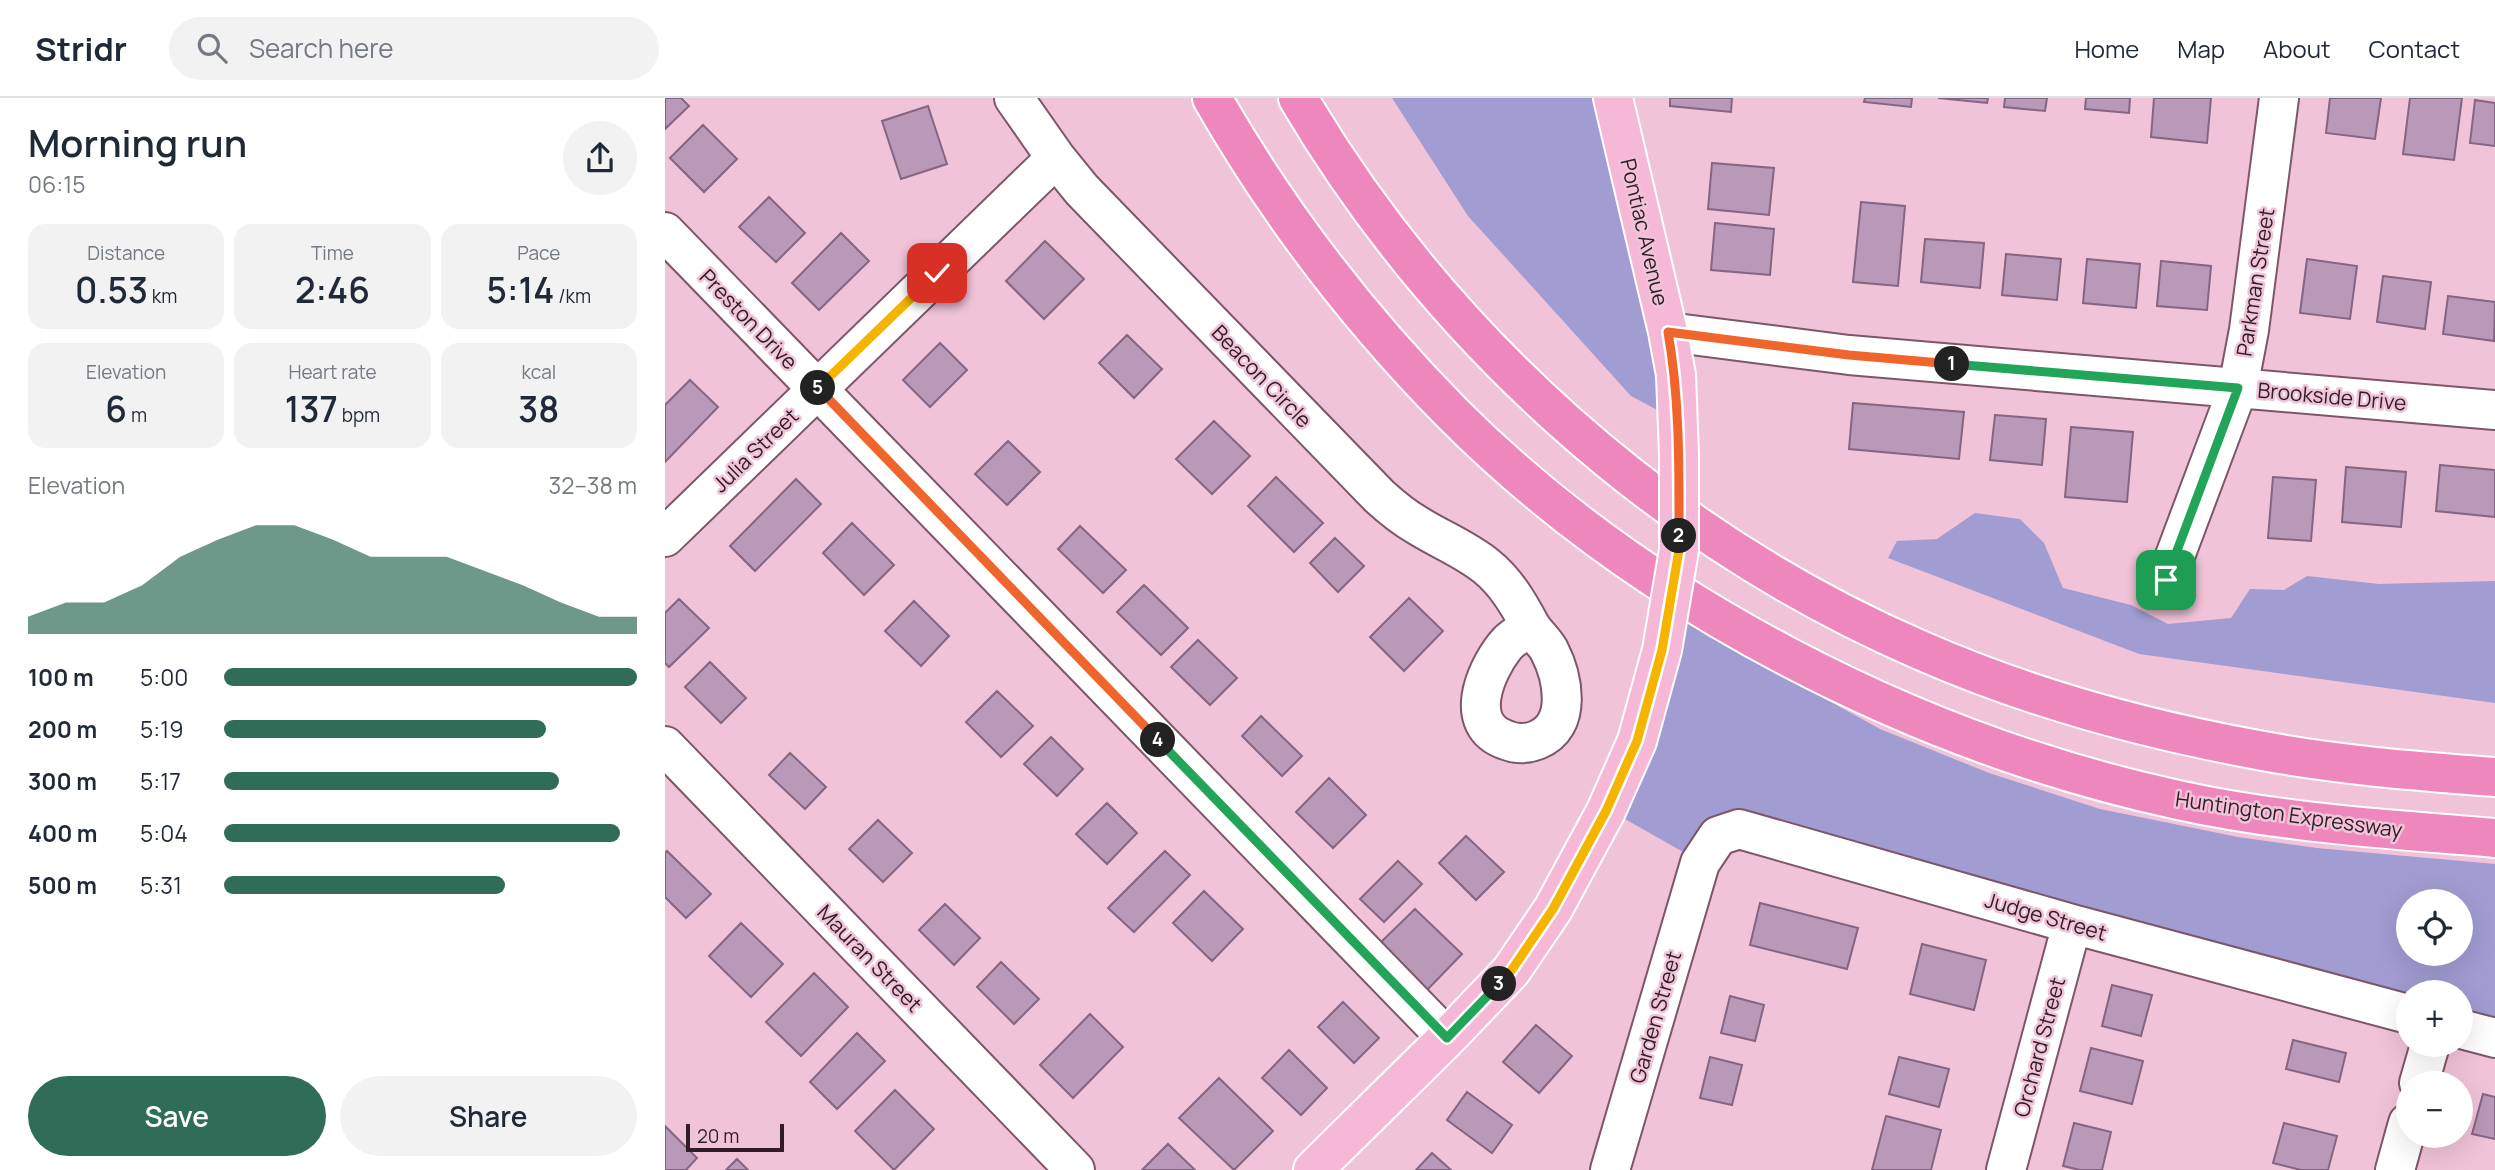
<!DOCTYPE html>
<html lang="en">
<head>
<meta charset="utf-8">
<style>
  :root { --surface:#fff; --page:#f2f2f3; --text:#1f2937; --muted:#747a83; --line:#e0e1e3; --accent:#306d59 }
  body { margin:0; font-family:Manrope,sans-serif; background:var(--page); color:var(--text); height:100vh; display:flex; flex-direction:column; font-size:26px; white-space:nowrap }
  * { box-sizing:border-box; margin:0 }
  p { font-size:23px; color:var(--muted) }
  .icon { flex:none; width:38px; height:38px; fill:none; stroke:currentColor; stroke-width:2; stroke-linecap:round; stroke-linejoin:round }
  .map { position:relative; flex:1; overflow:hidden }
  .details { display:flex; flex-direction:column; background:var(--surface); width:665px }
  .details>* { flex:none }
  .tools { position:absolute; left:1731px; top:791px; display:grid; gap:14px }
  .tools a { display:grid; place-items:center; width:77px; height:77px; border-radius:50%; background:var(--surface); box-shadow:0 7px 28px #0002; font-size:35px }
  .scale { position:absolute; left:21px; bottom:18px; width:98px; box-sizing:border-box; padding-left:7px; border:4px solid #2f1e26; border-top:0; font-size:19px; line-height:24px; white-space:nowrap; color:#2f1e26; -webkit-text-stroke:5px #f1c3d8; paint-order:stroke }
  .pin { position:absolute; display:grid; place-items:center; width:60px; height:60px; color:#fff; margin:-30px; border-radius:14px; box-shadow:0 4px 10px #0006 }
  .km { position:absolute; width:35px; height:35px; margin:-18px; border-radius:50%; background:#222; color:#fff; font-size:19px; line-height:35px; text-align:center }
  .round { display:grid; place-items:center; flex:none; width:74px; height:74px; border-radius:37px; background:var(--page) }
  .headline { display:flex; align-items:center; justify-content:space-between; height:119px; padding:0 28px }
  h1 { font-size:38px; font-weight:600; line-height:52px }
  .stats { display:grid; grid-template-columns:repeat(3,1fr); gap:10px; height:119px; padding:7px 28px }
  .stats div { display:grid; align-content:center; border-radius:18px; background:var(--page); text-align:center }
  .stats b { font-size:35px; font-weight:600 }
  .stats small { font-size:19px; font-weight:400 }
  .stats p { font-size:19px }
  .chart { height:196px; padding:14px 28px }
  .chart p { display:flex; justify-content:space-between }
  .chart svg { width:100%; height:126px; margin-top:7px; fill:var(--accent); opacity:.7 }
  .button { display:flex; gap:14px; margin-top:auto; padding:14px 28px }
  .button a { flex:1; height:80px; border-radius:42px; background:var(--accent); color:#fff; font-size:28px; font-weight:600; line-height:80px; text-align:center }
  .button a+a { background:var(--page); color:var(--text) }
  ul { padding:0 28px; list-style:none; font-size:23px }
  li { display:grid; grid-template-columns:112px 84px 1fr; align-items:center; height:52px }
  li i { height:18px; border-radius:9px; background:var(--accent) }
  header { display:flex; align-items:center; gap:42px; box-sizing:border-box; height:98px; padding:0 35px; background:var(--surface); border-bottom:2px solid var(--line) }
  header strong { font-size:33px }
  nav { display:flex; gap:38px; margin-inline-start:auto; font-size:24px }
  .search { width:490px; height:63px; background:var(--page); display:flex; align-items:center; gap:18px; box-sizing:border-box; padding:0 24px; border-radius:38px; color:var(--muted); font-size:26px }
  main { display:flex; flex:1; min-height:0 }
  .map>svg:first-child { display:block }
</style>
</head>
<body>
<header>
<strong>Stridr</strong>
<div class="search"><svg class="icon" aria-label="search" viewBox="0 0 24 24"><circle cx="10" cy="10" r="6"/><path d="M15 15l6 6"/></svg>Search here</div>
<nav><a>Home</a><a>Map</a><a>About</a><a>Contact</a></nav>
</header>
<main>
<section class="details">
<div class="headline"><div><h1>Morning run</h1><p>06:15</p></div><a class="round"><svg class="icon" aria-label="share" viewBox="0 0 24 24"><path d="M12 15V3M7 8l5-5 5 5M5 13v7h14v-7"/></svg></a></div>
<div class="stats">
<div><p>Distance</p><b>0.53<small> km</small></b></div>
<div><p>Time</p><b>2:46</b></div>
<div><p>Pace</p><b>5:14<small> /km</small></b></div>
</div>
<div class="stats">
<div><p>Elevation</p><b>6<small> m</small></b></div>
<div><p>Heart rate</p><b>137<small> bpm</small></b></div>
<div><p>kcal</p><b>38</b></div>
</div>
<div class="chart"><p><span>Elevation</span>32–38 m</p>
<svg viewBox="0 0 160 44" preserveAspectRatio="none"><path d="M0 44V38L10 33L20 33L30 27L40 17L50 11L60 6L70 6L80 11L90 17L100 17L110 17L120 22L130 27L140 33L150 38L160 38V44z"/></svg>
</div>
<ul>
<li><b>100 m</b>5:00<i style="width:100%"></i></li>
<li><b>200 m</b>5:19<i style="width:78%"></i></li>
<li><b>300 m</b>5:17<i style="width:81%"></i></li>
<li><b>400 m</b>5:04<i style="width:96%"></i></li>
<li><b>500 m</b>5:31<i style="width:68%"></i></li>
</ul>
<div class="button"><a>Save</a><a>Share</a></div>
</section>
<div class="map">
<svg width="1830" height="1072" viewBox="0 0 1830 1072">
  <rect width="100%" height="100%" fill="#f1c3d8"/>
  <path fill="#a19cd1" fill-rule="evenodd" d="M 727,0 L 951,0 L 1017,325 L 966,298 L 803,118 Z
    M 1310,415 L 1355,421 L 1379,445 L 1398,490 L 1466,507 L 1503,526 L 1566,520 L 1585,491 L 1619,492 L 1642,478 L 1714,486 L 1830,483 L 1830,605 L 1474,556 L 1223,460 L 1232,443 L 1272,441 Z
    M 1021,524 L 1215,631 L 1324,675 L 1435,711 L 1573,739 L 1652,750 L 1830,766 L 1830,937 L 1796,928 L 1796,894 L 1743,894 L 1743,915 L 1067,737 L 1034,763 L 953,717 ZM 1743,803 L 1796,803 L 1796,856 L 1743,856 Z"/>
  <path fill="#ba98b7" stroke="#846582" stroke-width="2" d="M 0,0 L 16,0 L 24,8 L 0,31 Z
    M 1005,0 L 1067,0 L 1066,14 L 1005,8 Z
    M 1200,0 L 1247,0 L 1246,9 L 1199,4 Z
    M 1273,0 L 1323,0 L 1322,5 Z
    M 1340,0 L 1382,0 L 1380,13 L 1339,9 Z
    M 1421,0 L 1465,0 L 1464,15 L 1420,11 Z
    M 1489,0 L 1546,0 L 1542,45 L 1486,39 Z
    M 1665,0 L 1716,0 L 1710,41 L 1661,35 Z
    M 1745,0 L 1797,0 L 1789,62 L 1738,56 Z
    M 1810,2 L 1830,5 L 1830,48 L 1805,45 Z
    M 263,8 L 282,66 L 236,81 L 217,23 Z
    M 38,27 L 72,61 L 39,94 L 5,60 Z
    M 1047,65 L 1109,70 L 1104,117 L 1043,111 Z
    M 104,99 L 140,135 L 111,164 L 74,129 Z
    M 1196,104 L 1240,108 L 1233,188 L 1188,184 Z
    M 1050,125 L 1109,131 L 1105,177 L 1046,172 Z
    M 176,135 L 204,163 L 154,212 L 127,185 Z
    M 1260,141 L 1319,145 L 1315,190 L 1256,184 Z
    M 380,143 L 419,181 L 379,221 L 341,183 Z
    M 1341,156 L 1396,161 L 1392,202 L 1337,197 Z
    M 1422,161 L 1475,166 L 1471,210 L 1418,205 Z
    M 1642,161 L 1692,168 L 1685,221 L 1635,215 Z
    M 1496,163 L 1546,168 L 1542,212 L 1492,208 Z
    M 1718,178 L 1766,184 L 1760,231 L 1712,224 Z
    M 1783,198 L 1830,204 L 1829,243 L 1778,236 Z
    M 462,237 L 497,271 L 469,300 L 434,265 Z
    M 275,245 L 302,272 L 265,309 L 238,282 Z
    M 25,282 L 53,309 L 0,364 L 0,307 Z
    M 1188,305 L 1299,314 L 1294,361 L 1184,351 Z
    M 1330,317 L 1381,321 L 1377,367 L 1325,362 Z
    M 549,323 L 585,358 L 547,396 L 511,361 Z
    M 1406,329 L 1468,334 L 1462,404 L 1400,399 Z
    M 343,343 L 375,374 L 342,407 L 310,376 Z
    M 1775,367 L 1830,372 L 1830,419 L 1771,413 Z
    M 1681,369 L 1741,374 L 1736,429 L 1677,424 Z
    M 611,379 L 658,425 L 629,454 L 583,408 Z
    M 1608,379 L 1651,382 L 1646,443 L 1603,440 Z
    M 131,381 L 156,406 L 90,473 L 65,448 Z
    M 187,425 L 229,467 L 199,497 L 158,455 Z
    M 415,428 L 461,472 L 438,495 L 393,451 Z
    M 670,440 L 699,468 L 673,494 L 645,465 Z
    M 479,487 L 523,530 L 496,557 L 452,514 Z
    M 744,500 L 778,533 L 739,573 L 705,539 Z
    M 14,501 L 44,530 L 4,569 L 0,565 L 0,515 Z
    M 249,503 L 284,538 L 256,568 L 220,533 Z
    M 533,542 L 572,580 L 545,607 L 506,569 Z
    M 45,564 L 81,600 L 56,625 L 20,589 Z
    M 332,593 L 368,628 L 336,659 L 301,624 Z
    M 596,618 L 637,658 L 617,678 L 577,638 Z
    M 386,639 L 418,671 L 392,698 L 359,666 Z
    M 125,655 L 161,689 L 140,711 L 104,677 Z
    M 664,680 L 701,717 L 668,750 L 631,714 Z
    M 442,705 L 472,735 L 442,766 L 411,736 Z
    M 213,722 L 247,755 L 218,784 L 184,751 Z
    M 801,738 L 839,774 L 811,802 L 774,765 Z
    M 2,753 L 46,796 L 21,820 L 0,799 L 0,755 Z
    M 500,753 L 525,777 L 469,834 L 443,810 Z
    M 733,763 L 757,786 L 719,824 L 695,801 Z
    M 539,793 L 578,831 L 547,863 L 508,825 Z
    M 1095,805 L 1193,830 L 1182,871 L 1085,847 Z
    M 280,806 L 315,840 L 289,867 L 254,832 Z
    M 750,811 L 797,856 L 762,892 L 715,845 Z
    M 76,825 L 118,866 L 86,899 L 44,858 Z
    M 1257,846 L 1321,862 L 1309,912 L 1245,896 Z
    M 336,864 L 374,901 L 349,926 L 312,889 Z
    M 149,875 L 183,909 L 136,958 L 101,924 Z
    M 1447,887 L 1487,897 L 1476,938 L 1437,928 Z
    M 1065,898 L 1099,907 L 1090,943 L 1056,935 Z
    M 678,904 L 714,940 L 689,965 L 653,929 Z
    M 425,916 L 458,949 L 408,1000 L 375,967 Z
    M 871,927 L 907,958 L 874,995 L 838,964 Z
    M 192,935 L 220,963 L 172,1011 L 145,984 Z
    M 1628,942 L 1681,955 L 1674,984 L 1621,971 Z
    M 1426,950 L 1478,963 L 1467,1006 L 1415,993 Z
    M 624,952 L 662,990 L 636,1017 L 597,980 Z
    M 1045,959 L 1077,967 L 1067,1007 L 1035,1000 Z
    M 1234,959 L 1284,971 L 1274,1009 L 1224,996 Z
    M 554,980 L 608,1033 L 569,1072 L 514,1020 Z
    M 230,992 L 269,1031 L 229,1072 L 190,1033 Z
    M 802,994 L 847,1027 L 827,1055 L 782,1022 Z
    M 1818,996 L 1830,999 L 1830,1041 L 1807,1036 Z
    M 1221,1018 L 1276,1032 L 1266,1072 L 1207,1072 Z
    M 1409,1025 L 1446,1034 L 1437,1072 L 1415,1072 L 1398,1068 Z
    M 1619,1025 L 1672,1038 L 1663,1072 L 1636,1072 L 1608,1065 Z
    M 0,1028 L 32,1060 L 21,1072 L 0,1072 Z
    M 503,1046 L 530,1072 L 477,1072 Z
    M 767,1055 L 786,1072 L 751,1072 Z
    M 72,1061 L 83,1072 L 61,1072 Z"/>
  <g fill="none" stroke-linecap="round" stroke-linejoin="round">
    <defs>
      <path id="minor" d="M 349,0 L 391,60 L 417,92 L 714,398 C 726,409 738,419 752,427 C 774,441 800,451 821,468 C 841,484 853,505 865,527 C 870,536 879,543 884,552 C 898,579 908,628 872,642 C 862,646 851,646 841,642 C 797,627 820,573 840,548 C 847,539 857,535 866,530
        M 0,134 L 782,940
        M 1003,234 L 1184,257 L 1830,312
        M 0,439 L 391,60
        M 1501,482 L 1573,290 L 1584,232 L 1614,0
        M 0,648 L 410,1072
        M 1796,931 L 1830,940
        M 1754,985 L 1765,947
        M 945,1072 L 1035,765 L 1053,738 L 1074,731 L 1407,826 L 1743,916
        M 1341,1072 L 1407,826
        M 1730,1072 L 1743,1025"/>
      <path id="major" d="M 948,0 L 1003,234 L 1011,277
        M 648,1072 L 782,940 L 846,873 L 888,811 L 941,713 L 972,643"/>
      <path id="highway" d="M 547,0 C 613,115 694,221 787,315 C 977,506 1251,645 1513,702 C 1617,725 1725,731 1830,740
        M 633,0 C 776,242 997,440 1255,552 C 1362,599 1478,631 1593,652 C 1671,667 1751,673 1830,679"/>
    </defs>
    <use href="#minor" stroke="#7d5669" stroke-width="42"/>
    <use href="#major" stroke="#fff" stroke-width="42"/>
    <use href="#highway" stroke="#fff" stroke-width="42"/>
    <use href="#minor" stroke="#fff" stroke-width="38"/>
    <use href="#major" stroke="#f5b8d7" stroke-width="38"/>
    <use href="#highway" stroke="#ee88bc" stroke-width="38"/>
    <defs>
      <path id="major-bridge" d="M 972,643 L 997,552 L 1014,452 L 1014,357 L 1011,277"/>
    </defs>
    <use href="#major-bridge" stroke="#fff" stroke-width="42" stroke-linecap="butt"/>
    <use href="#major-bridge" stroke="#f5b8d7" stroke-width="38"/>
  </g>
  <g fill="none" stroke-linecap="round" stroke-linejoin="round">
    <defs>
      <path id="split-1" d="M 1287,266 L 1573,290 L 1501,482"/>
      <path id="split-2" d="M 1014,438 C 1014,370 1015,302 1003,234 L 1184,257 L 1287,266"/>
      <path id="split-3" d="M 834,886 L 846,873 L 888,811 L 941,713 L 972,643 L 997,552 L 1014,452 L 1014,438"/>
      <path id="split-4" d="M 493,642 L 782,940 L 834,886"/>
      <path id="split-5" d="M 153,290 L 493,642"/>
      <path id="split-6" d="M 153,290 L 272,175"/>
    </defs>
    <use href="#split-1" stroke="#fff" stroke-width="14"/>
    <use href="#split-2" stroke="#fff" stroke-width="14"/>
    <use href="#split-3" stroke="#fff" stroke-width="14"/>
    <use href="#split-4" stroke="#fff" stroke-width="14"/>
    <use href="#split-5" stroke="#fff" stroke-width="14"/>
    <use href="#split-6" stroke="#fff" stroke-width="14"/>
    <use href="#split-1" stroke="#22a559" stroke-width="9"/>
    <use href="#split-2" stroke="#f0652b" stroke-width="9"/>
    <use href="#split-3" stroke="#f5b400" stroke-width="9"/>
    <use href="#split-4" stroke="#22a559" stroke-width="9"/>
    <use href="#split-5" stroke="#f0652b" stroke-width="9"/>
    <use href="#split-6" stroke="#f5b400" stroke-width="9"/>
  </g>
  <g text-anchor="middle" dominant-baseline="central" stroke-width="5" stroke-linejoin="round" paint-order="stroke">
    <g font-size="21" fill="#2f1e26" stroke="#f1c3d8">
      <text transform="translate(980 134) rotate(77)">Pontiac Avenue</text>
      <text transform="translate(1590 184) rotate(-81)">Parkman Street</text>
      <text transform="translate(84 221) rotate(46)">Preston Drive</text>
      <text transform="translate(597 278) rotate(46)">Beacon Circle</text>
      <text transform="translate(1667 298) rotate(5)">Brookside Drive</text>
      <text transform="translate(90 352) rotate(-44)">Julia Street</text>
      <text transform="translate(1624 716) rotate(8)">Huntington Expressway</text>
      <text transform="translate(1381 818) rotate(16)">Judge Street</text>
      <text transform="translate(205 860) rotate(46)">Mauran Street</text>
      <text transform="translate(990 919) rotate(-74)">Garden Street</text>
      <text transform="translate(1374 949) rotate(-75)">Orchard Street</text>
    </g>
  </g>
</svg>
<div class="tools">
<a><svg class="icon" aria-label="locate" viewBox="0 0 24 24"><circle cx="12" cy="12" r="6"/><path d="M12 2v4M12 18v4M2 12h4M18 12h4"/></svg></a>
<a>+</a>
<a>−</a>
</div>
<div class="scale">20 m</div>
<div class="pin" style="left:1501px;top:482px;background:#1e9e55"><svg class="icon" aria-label="arrive" viewBox="0 0 24 24"><path d="M6 21V4h12l-3 4 3 4H6"/></svg></div>
<div class="pin" style="left:272px;top:175px;background:#d93025"><svg class="icon" aria-label="check" viewBox="0 0 24 24"><path d="M5 12l5 5 9-10"/></svg></div>
<b class="km" style="left:1287px;top:266px">1</b>
<b class="km" style="left:1014px;top:438px">2</b>
<b class="km" style="left:834px;top:886px">3</b>
<b class="km" style="left:493px;top:642px">4</b>
<b class="km" style="left:153px;top:290px">5</b>
</div>
</main>
</body>
</html>
